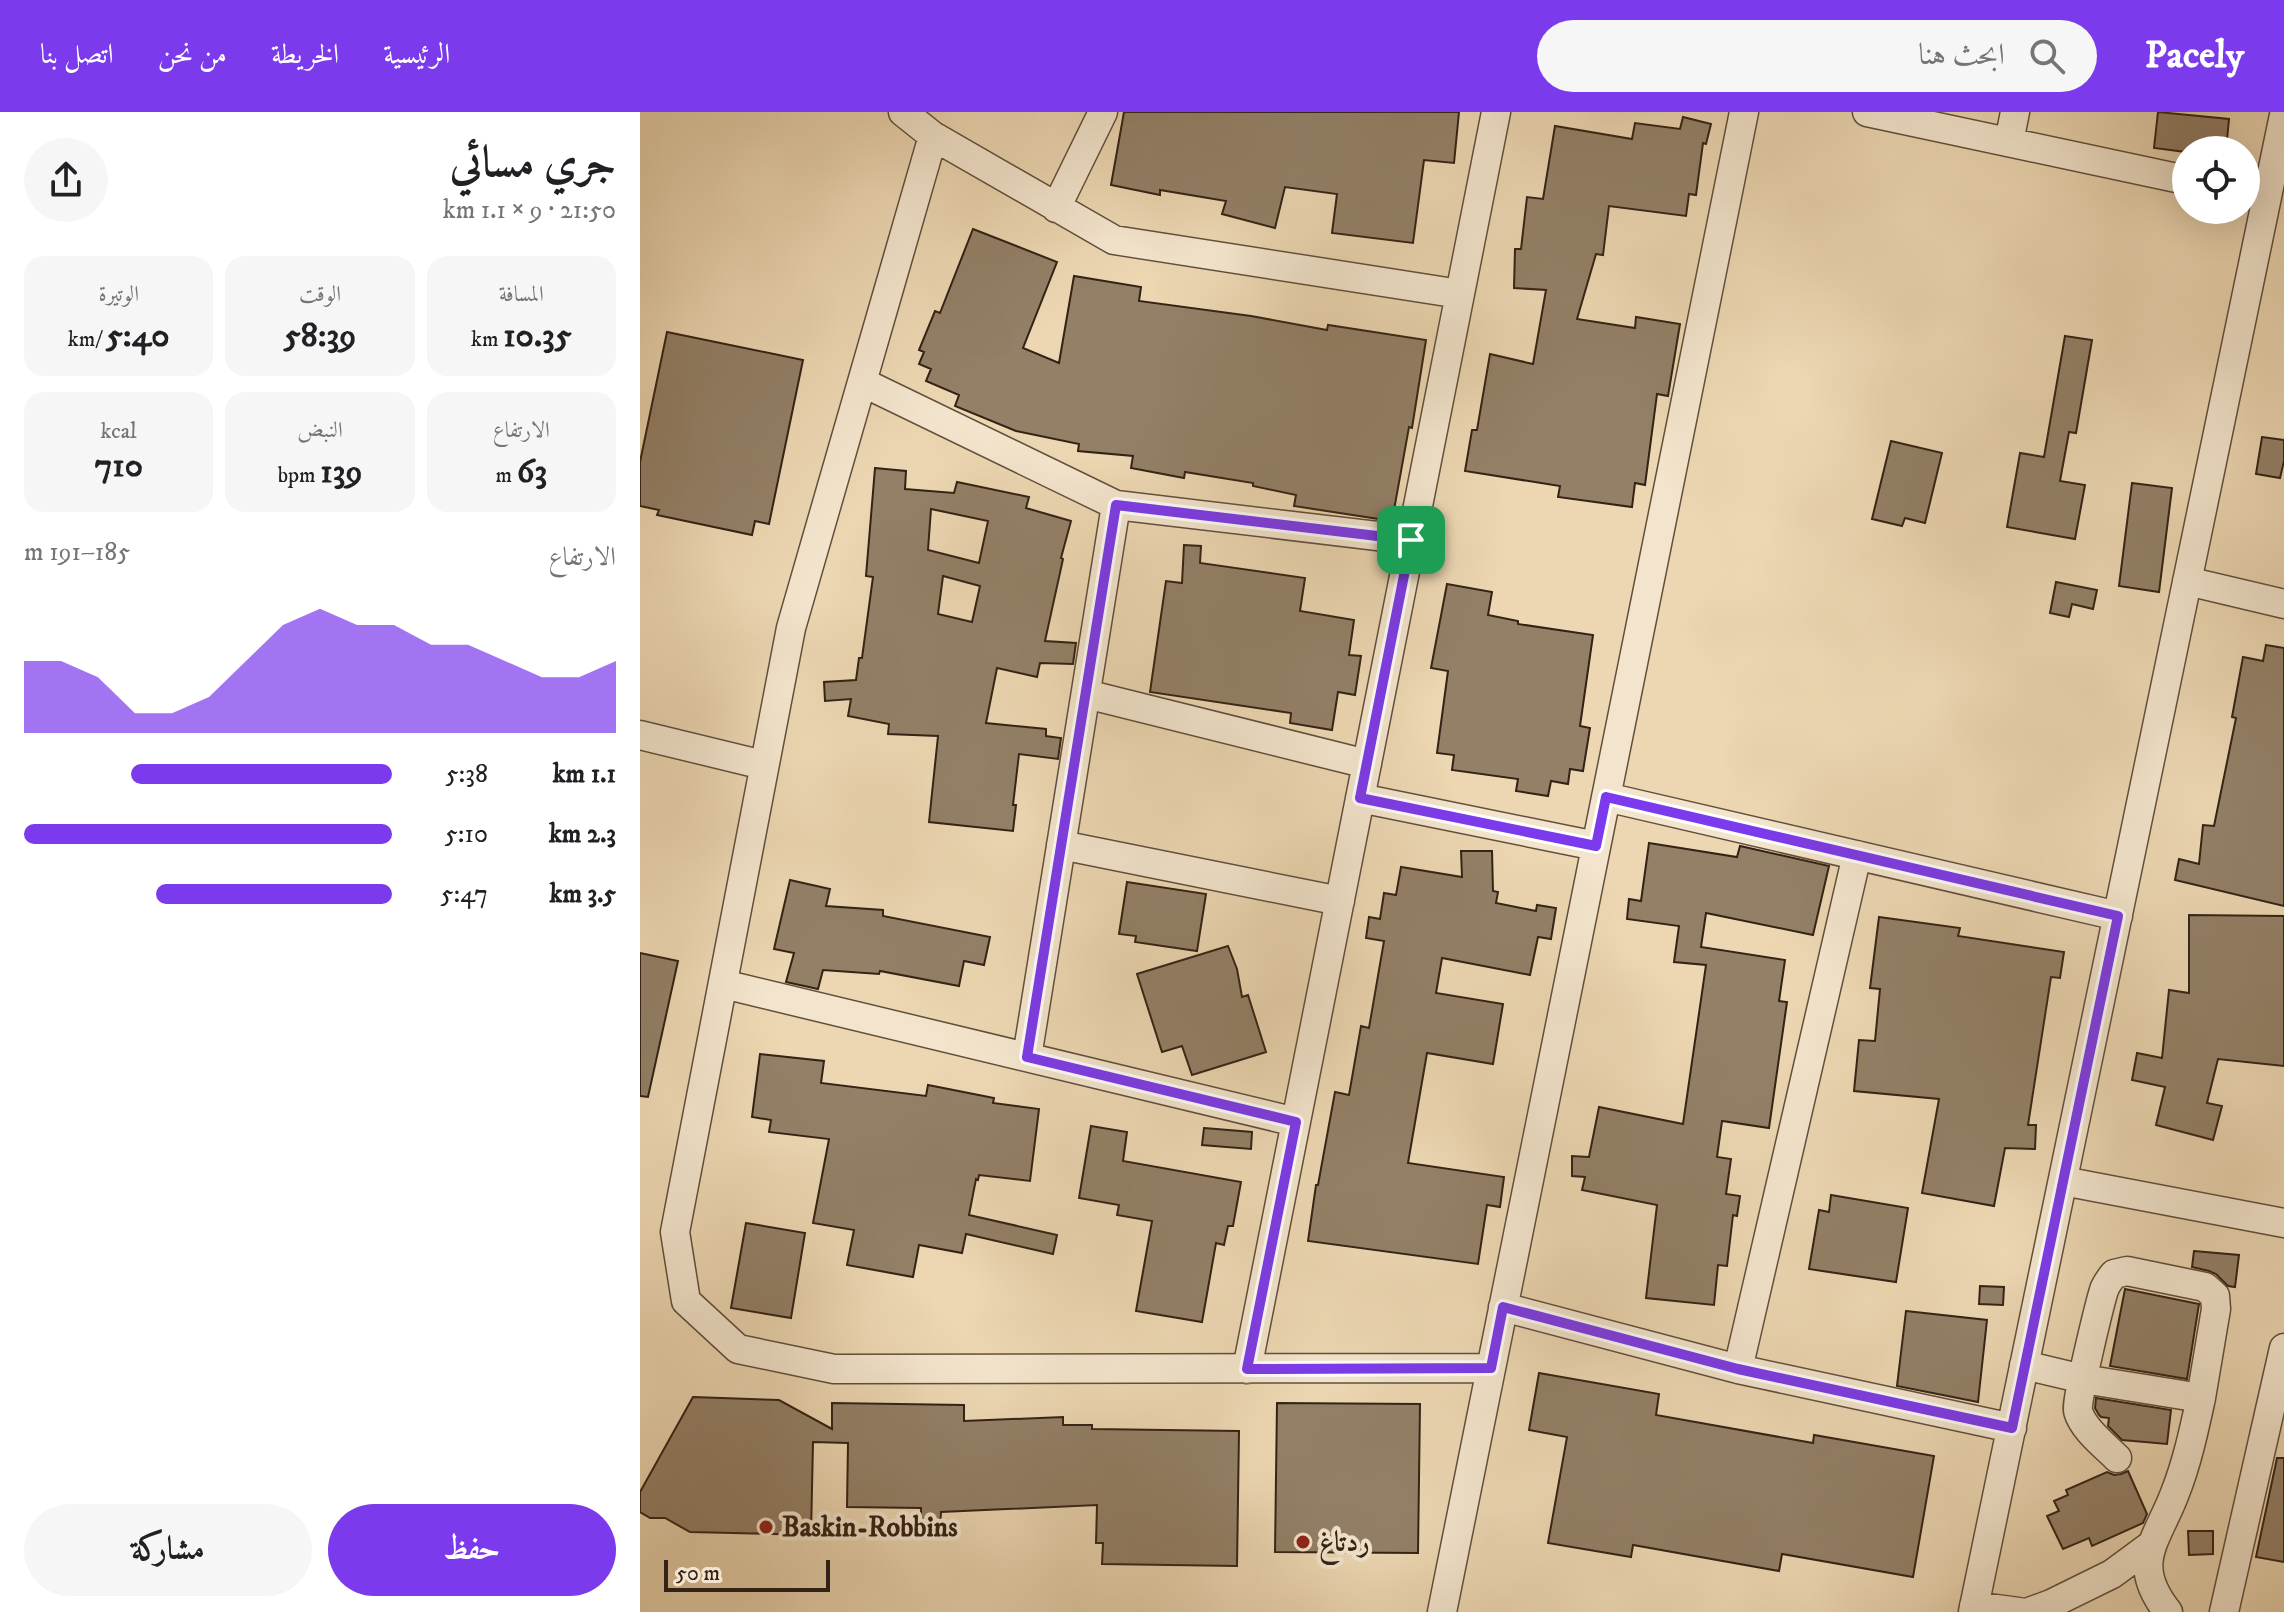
<!DOCTYPE html>
<html lang="ar">
<head>
<meta charset="utf-8">
<style>
  :root { --surface:#fff; --page:#f6f6f6; --text:#202124; --muted:#757577; --accent:#7c3aed }
  body { margin:0; font-family:"IM FELL DW Pica",Amiri,serif; background:var(--page); color:var(--text); direction:rtl; height:100vh; display:flex; flex-direction:column; font-size:30px; white-space:nowrap }
  * { box-sizing:border-box; margin:0 }
  p { font-size:26px; color:var(--muted) }
  .icon { flex:none; width:44px; height:44px; fill:none; stroke:currentColor; stroke-width:2; stroke-linecap:round; stroke-linejoin:round }
  .map { position:relative; flex:1; overflow:hidden; direction:ltr }
  .drawer { display:flex; flex-direction:column; background:var(--surface); width:640px }
  .drawer>* { flex:none }
  .controls { position:absolute; left:1532px; top:24px; display:grid; gap:16px }
  .controls a { display:grid; place-items:center; width:88px; height:88px; border-radius:50%; background:var(--surface); box-shadow:0 8px 32px #0002; font-size:40px }
  .scale { position:absolute; left:24px; bottom:20px; width:166px; box-sizing:border-box; padding-left:8px; border:4px solid #332215; border-top:0; font-size:22px; line-height:28px; white-space:nowrap; color:#332215; -webkit-text-stroke:6px #f3e5cd; paint-order:stroke }
  .pin { position:absolute; display:grid; place-items:center; width:68px; height:68px; color:#fff; margin:-34px; border-radius:16px; box-shadow:0 4px 12px #0006 }
  .round { display:grid; place-items:center; flex:none; width:84px; height:84px; border-radius:42px; background:var(--page) }
  .overview { display:flex; align-items:center; justify-content:space-between; height:136px; padding:0 24px }
  h1 { font-size:44px; font-weight:700; line-height:60px }
  .figures { display:grid; grid-template-columns:repeat(3,1fr); gap:12px; height:136px; padding:8px 24px }
  .figures div { display:grid; align-content:center; border-radius:20px; background:var(--page); text-align:center }
  .figures b { font-size:34px; font-weight:700 }
  .figures small { font-size:22px; font-weight:400 }
  .figures p { font-size:22px }
  .chart { height:224px; padding:16px 24px }
  .chart p { display:flex; justify-content:space-between }
  .chart svg { width:100%; height:144px; margin-top:8px; fill:var(--accent); opacity:.7 }
  .primary-button { display:flex; gap:16px; margin-top:auto; padding:16px 24px }
  .primary-button a { flex:1; height:92px; border-radius:48px; background:var(--accent); color:#fff; font-size:32px; font-weight:700; line-height:92px; text-align:center }
  .primary-button a+a { background:var(--page); color:var(--text) }
  ul { padding:0 24px; list-style:none; font-size:26px }
  li { display:grid; grid-template-columns:128px 96px 1fr; align-items:center; height:60px }
  li i { height:20px; border-radius:10px; background:var(--accent) }
  header { display:flex; align-items:center; gap:48px; box-sizing:border-box; height:112px; padding:0 40px; background:var(--accent); color:#fff }
  header strong { font-size:38px }
  nav { display:flex; gap:44px; margin-inline-start:auto; font-size:28px }
  .search { width:560px; height:72px; background:var(--page); display:flex; align-items:center; gap:20px; box-sizing:border-box; padding:0 28px; border-radius:44px; color:var(--muted); font-size:30px }
  main { display:flex; flex:1; min-height:0 }
  .map>svg:first-child { display:block }
</style>
</head>
<body>
<header>
<strong>Pacely</strong>
<div class="search"><svg class="icon" aria-label="search" viewBox="0 0 24 24"><circle cx="10" cy="10" r="6"/><path d="M15 15l6 6"/></svg>ابحث هنا</div>
<nav><a>الرئيسية</a><a>الخريطة</a><a>من نحن</a><a>اتصل بنا</a></nav>
</header>
<main>
<div class="map">
<svg width="1644" height="1500" viewBox="0 0 1644 1500">
  <rect width="100%" height="100%" fill="#ecd7b2"/>
  <filter id="stains"><feTurbulence type="fractalNoise" baseFrequency=".0025" numOctaves="4"/><feColorMatrix values="0 0 0 0 .2 0 0 0 0 .09 0 0 0 0 .02 0 0 0 .5 -.17"/></filter>
  <radialGradient id="worn" r=".72"><stop offset=".6" stop-color="#630" stop-opacity="0"/><stop offset="1" stop-color="#630" stop-opacity=".3"/></radialGradient>
  <path fill="#938067" stroke="#332215" stroke-width="2" fill-rule="evenodd" d="M 484,0 L 819,0 L 814,51 L 784,48 L 773,131 L 692,121 L 697,82 L 645,75 L 635,116 L 582,102 L 586,89 L 520,78 L 520,83 L 471,73 Z
    M 1518,0 L 1589,7 L 1586,38 L 1546,38 L 1546,40 L 1514,36 Z
    M 1043,5 L 1071,12 L 1066,32 L 1063,31 L 1056,83 L 1049,82 L 1046,104 L 969,94 L 963,143 L 956,142 L 937,207 L 995,216 L 996,205 L 1040,212 L 1028,284 L 1017,282 L 1005,373 L 995,371 L 992,395 L 918,385 L 920,374 L 825,359 L 832,318 L 837,318 L 850,242 L 893,252 L 906,178 L 874,176 L 875,137 L 881,137 L 887,85 L 903,87 L 915,14 L 992,27 L 995,11 L 1040,17 Z
    M 333,117 L 417,150 L 383,236 L 419,251 L 434,164 L 501,175 L 499,189 L 611,204 L 687,218 L 688,213 L 786,228 L 772,316 L 769,315 L 752,409 L 654,394 L 656,383 L 613,374 L 613,371 L 545,360 L 544,366 L 491,356 L 493,344 L 438,339 L 439,332 L 376,319 L 315,294 L 319,283 L 286,269 L 291,257 L 279,252 L 284,240 L 279,238 L 295,199 L 300,201 Z
    M 27,220 L 163,248 L 129,412 L 115,409 L 112,423 L 17,403 L 19,398 L 0,394 L 0,350 Z
    M 1425,224 L 1452,228 L 1436,321 L 1429,320 L 1420,369 L 1445,373 L 1435,427 L 1367,415 L 1380,341 L 1404,345 Z
    M 1622,325 L 1644,328 L 1644,349 L 1640,366 L 1616,362 Z
    M 1251,329 L 1302,341 L 1285,411 L 1265,406 L 1262,414 L 1232,407 Z
    M 235,356 L 266,359 L 265,377 L 314,381 L 317,370 L 389,385 L 386,396 L 431,409 L 421,446 L 423,447 L 405,529 L 436,531 L 433,552 L 400,551 L 397,565 L 357,556 L 346,611 L 406,617 L 406,624 L 421,626 L 418,647 L 379,642 L 373,693 L 376,693 L 373,719 L 289,710 L 298,624 L 248,622 L 249,612 L 208,604 L 211,587 L 185,589 L 184,570 L 216,568 L 219,546 L 222,546 L 233,465 L 226,464 ZM 291,397 L 348,409 L 339,451 L 288,438 ZM 303,464 L 340,474 L 332,510 L 298,502 Z
    M 1492,371 L 1532,376 L 1519,480 L 1479,474 Z
    M 544,433 L 561,434 L 560,451 L 665,466 L 660,499 L 714,508 L 709,543 L 721,544 L 715,583 L 698,580 L 692,618 L 650,611 L 651,601 L 510,580 L 526,469 L 542,471 Z
    M 1416,470 L 1457,478 L 1453,497 L 1432,492 L 1429,505 L 1410,501 Z
    M 807,472 L 852,480 L 848,503 L 878,509 L 878,512 L 953,523 L 940,614 L 950,616 L 943,659 L 930,657 L 928,672 L 911,669 L 908,684 L 876,679 L 878,667 L 812,658 L 814,643 L 797,641 L 808,559 L 791,556 Z
    M 1626,533 L 1644,536 L 1644,794 L 1535,768 L 1539,747 L 1559,752 L 1563,713 L 1574,714 L 1596,606 L 1592,605 L 1603,545 L 1623,549 Z
    M 1009,731 L 1097,745 L 1100,734 L 1189,754 L 1173,823 L 1066,801 L 1061,835 L 1145,848 L 1139,889 L 1147,890 L 1129,1016 L 1082,1009 L 1077,1045 L 1091,1047 L 1086,1082 L 1100,1084 L 1097,1104 L 1093,1103 L 1087,1154 L 1078,1153 L 1074,1193 L 1006,1186 L 1017,1093 L 942,1078 L 945,1065 L 932,1064 L 932,1044 L 949,1045 L 959,995 L 1043,1012 L 1066,853 L 1034,850 L 1039,814 L 987,807 L 989,787 L 1001,789 Z
    M 821,739 L 852,739 L 853,779 L 858,780 L 856,791 L 896,799 L 897,793 L 916,796 L 911,827 L 898,825 L 890,863 L 802,846 L 796,881 L 863,892 L 853,952 L 787,941 L 768,1051 L 864,1065 L 860,1095 L 847,1093 L 838,1152 L 668,1129 L 676,1073 L 678,1073 L 695,980 L 709,983 L 721,914 L 729,916 L 744,829 L 726,826 L 729,805 L 740,807 L 744,781 L 756,783 L 761,755 L 822,765 Z
    M 150,768 L 190,777 L 186,794 L 243,798 L 243,804 L 350,825 L 344,853 L 324,849 L 319,874 L 240,859 L 239,862 L 183,858 L 178,877 L 146,870 L 154,841 L 134,837 Z
    M 487,770 L 566,782 L 557,839 L 495,830 L 496,824 L 479,822 Z
    M 1549,803 L 1644,804 L 1644,954 L 1578,947 L 1567,991 L 1582,994 L 1573,1028 L 1516,1013 L 1525,975 L 1492,968 L 1497,941 L 1522,946 L 1529,878 L 1549,881 Z
    M 1239,805 L 1320,816 L 1318,824 L 1424,840 L 1420,866 L 1411,865 L 1388,1013 L 1396,1013 L 1395,1037 L 1365,1036 L 1354,1094 L 1282,1081 L 1299,987 L 1214,979 L 1219,928 L 1235,929 L 1240,877 L 1230,876 Z
    M 588,834 L 597,857 L 602,885 L 608,883 L 626,940 L 552,963 L 542,934 L 522,940 L 497,862 Z
    M 0,841 L 38,849 L 8,985 L 0,984 Z
    M 120,942 L 184,949 L 181,971 L 286,984 L 288,973 L 354,986 L 353,991 L 399,997 L 390,1069 L 339,1063 L 338,1068 L 336,1067 L 329,1103 L 417,1123 L 413,1142 L 326,1122 L 322,1141 L 279,1133 L 273,1165 L 207,1153 L 214,1118 L 173,1111 L 189,1027 L 129,1020 L 131,1008 L 112,1005 Z
    M 451,1014 L 487,1020 L 483,1049 L 601,1070 L 593,1114 L 588,1114 L 584,1133 L 576,1131 L 562,1210 L 496,1199 L 512,1109 L 477,1103 L 479,1093 L 439,1086 Z
    M 564,1016 L 612,1020 L 611,1037 L 562,1033 Z
    M 1191,1083 L 1268,1096 L 1256,1170 L 1169,1157 L 1179,1098 L 1189,1100 Z
    M 106,1111 L 165,1121 L 151,1206 L 91,1196 Z
    M 1554,1139 L 1599,1143 L 1595,1175 L 1588,1174 L 1576,1162 L 1569,1159 L 1552,1155 Z
    M 1340,1174 L 1364,1175 L 1363,1193 L 1339,1192 Z
    M 1485,1177 L 1559,1192 L 1547,1267 L 1470,1254 Z
    M 1266,1199 L 1347,1208 L 1338,1290 L 1257,1274 Z
    M 899,1261 L 1019,1282 L 1016,1303 L 1173,1331 L 1174,1323 L 1294,1344 L 1273,1465 L 1142,1442 L 1139,1459 L 993,1433 L 991,1445 L 908,1431 L 927,1325 L 889,1318 Z
    M 53,1285 L 139,1288 L 192,1317 L 192,1291 L 324,1293 L 324,1309 L 423,1305 L 423,1313 L 452,1313 L 452,1317 L 599,1319 L 597,1454 L 462,1452 L 463,1431 L 456,1431 L 457,1393 L 301,1400 L 300,1416 L 281,1415 L 281,1396 L 207,1395 L 208,1331 L 173,1330 L 171,1423 L 50,1420 L 25,1406 L 10,1406 L 0,1400 L 0,1380 Z
    M 1456,1286 L 1531,1298 L 1527,1332 L 1482,1328 L 1468,1314 L 1469,1306 L 1461,1305 L 1459,1303 L 1455,1296 Z
    M 637,1291 L 780,1292 L 778,1441 L 635,1440 Z
    M 1637,1346 L 1644,1346 L 1644,1450 L 1616,1445 Z
    M 1488,1359 L 1507,1402 L 1503,1411 L 1452,1434 L 1449,1426 L 1423,1437 L 1407,1404 L 1419,1399 L 1414,1389 L 1428,1383 L 1426,1378 L 1467,1360 L 1474,1363 L 1481,1362 Z
    M 1548,1419 L 1573,1419 L 1573,1442 L 1549,1443 Z"/>
  <g fill="none" stroke-linecap="round" stroke-linejoin="round">
    <defs>
      <path id="minor" d="M 263,0 L 293,24 L 474,128 L 820,182
        M 1227,0 L 1546,68
        M 293,24 L 151,516 L 35,1120 L 46,1189 L 98,1237 L 194,1257 L 851,1256
        M 1369,30 L 1375,0
        M 416,96 L 463,0
        M 222,270 L 476,393 L 771,428
        M 1547,469 L 1644,492
        M 446,582 L 727,652
        M 0,623 L 123,653
        M 966,685 L 1478,804
        M 720,686 L 956,734
        M 421,733 L 700,789
        M 83,872 L 656,1010
        M 387,945 L 476,393
        M 1423,1069 L 1644,1111
        M 863,1195 L 1098,1257 L 1372,1316
        M 1384,1253 L 1443,1267 L 1561,1286 L 1576,1197 L 1575,1184 L 1565,1175 L 1487,1159 L 1474,1162 C 1470,1167 1466,1172 1464,1178 C 1460,1191 1435,1292 1438,1299 C 1443,1317 1464,1333 1477,1346
        M 607,1257 L 856,0
        M 1098,1257 L 1217,743
        M 1334,1494 L 1379,1500
        M 802,1500 L 1104,0
        M 1333,1500 L 1644,3
        M 1389,1500 L 1411,1492 L 1472,1462 L 1510,1434
        M 1528,1500 C 1489,1451 1517,1429 1535,1381 C 1547,1351 1554,1318 1561,1286
        M 1584,1500 L 1644,1236"/>
    </defs>
    <use href="#minor" stroke="#614f3c" stroke-width="31"/>
    <use href="#minor" stroke="#f3e5cd" stroke-width="28"/>
  </g>
  <g fill="none" stroke-linecap="round" stroke-linejoin="round">
    <defs>
      <path id="route" d="M 476,393 L 771,428 L 720,686 L 956,734 L 966,685 L 1478,804 L 1372,1316 L 1098,1257 L 863,1195 L 851,1256 L 607,1257 L 656,1010 L 387,945 Z"/>
    </defs>
    <use href="#route" stroke="#fff" stroke-width="16"/>
    <use href="#route" stroke="#7c3aed" stroke-width="10"/>
  </g>
  <g fill="#8f2418" stroke="#f3e5cd" stroke-width="3">
    <circle cx="126" cy="1415" r="8"/>
    <circle cx="663" cy="1430" r="8"/>
  </g>
  <g text-anchor="middle" dominant-baseline="central" stroke-width="8" stroke-linejoin="round" paint-order="stroke">
    <g font-size="28" font-weight="bold" fill="#332215" stroke="#f3e5cd" text-anchor="start">
      <text x="142" y="1415">Baskin-Robbins</text>
      <text x="679" y="1430">ردتاغ</text>
    </g>
  </g>
  <rect width="100%" height="100%" filter="url(#stains)"/>
  <rect width="100%" height="100%" fill="url(#worn)"/>
</svg>
<div class="controls">
<a><svg class="icon" aria-label="locate" viewBox="0 0 24 24"><circle cx="12" cy="12" r="6"/><path d="M12 2v4M12 18v4M2 12h4M18 12h4"/></svg></a>
</div>
<div class="scale">50 m</div>
<div class="pin" style="left:771px;top:428px;background:#1e9e55"><svg class="icon" aria-label="arrive" viewBox="0 0 24 24"><path d="M6 21V4h12l-3 4 3 4H6"/></svg></div>
</div>
<section class="drawer">
<div class="overview"><div><h1>جري مسائي</h1><p>21:50 · 9 × 1.1 km</p></div><a class="round"><svg class="icon" aria-label="share" viewBox="0 0 24 24"><path d="M12 15V3M7 8l5-5 5 5M5 13v7h14v-7"/></svg></a></div>
<div class="figures">
<div><p>المسافة</p><b>10.35<small> km</small></b></div>
<div><p>الوقت</p><b>58:39</b></div>
<div><p>الوتيرة</p><b>5:40<small> /km</small></b></div>
</div>
<div class="figures">
<div><p>الارتفاع</p><b>63<small> m</small></b></div>
<div><p>النبض</p><b>139<small> bpm</small></b></div>
<div><p>kcal</p><b>710</b></div>
</div>
<div class="chart"><p><span>الارتفاع</span>185–191 m</p>
<svg viewBox="0 0 160 44" preserveAspectRatio="none"><path d="M0 44V22L10 22L20 27L30 38L40 38L50 33L60 22L70 11L80 6L90 11L100 11L110 17L120 17L130 22L140 27L150 27L160 22V44z"/></svg>
</div>
<ul>
<li><b>1.1 km</b>5:38<i style="width:71%"></i></li>
<li><b>2.3 km</b>5:10<i style="width:100%"></i></li>
<li><b>3.5 km</b>5:47<i style="width:64%"></i></li>
</ul>
<div class="primary-button"><a>حفظ</a><a>مشاركة</a></div>
</section>
</main>
</body>
</html>
